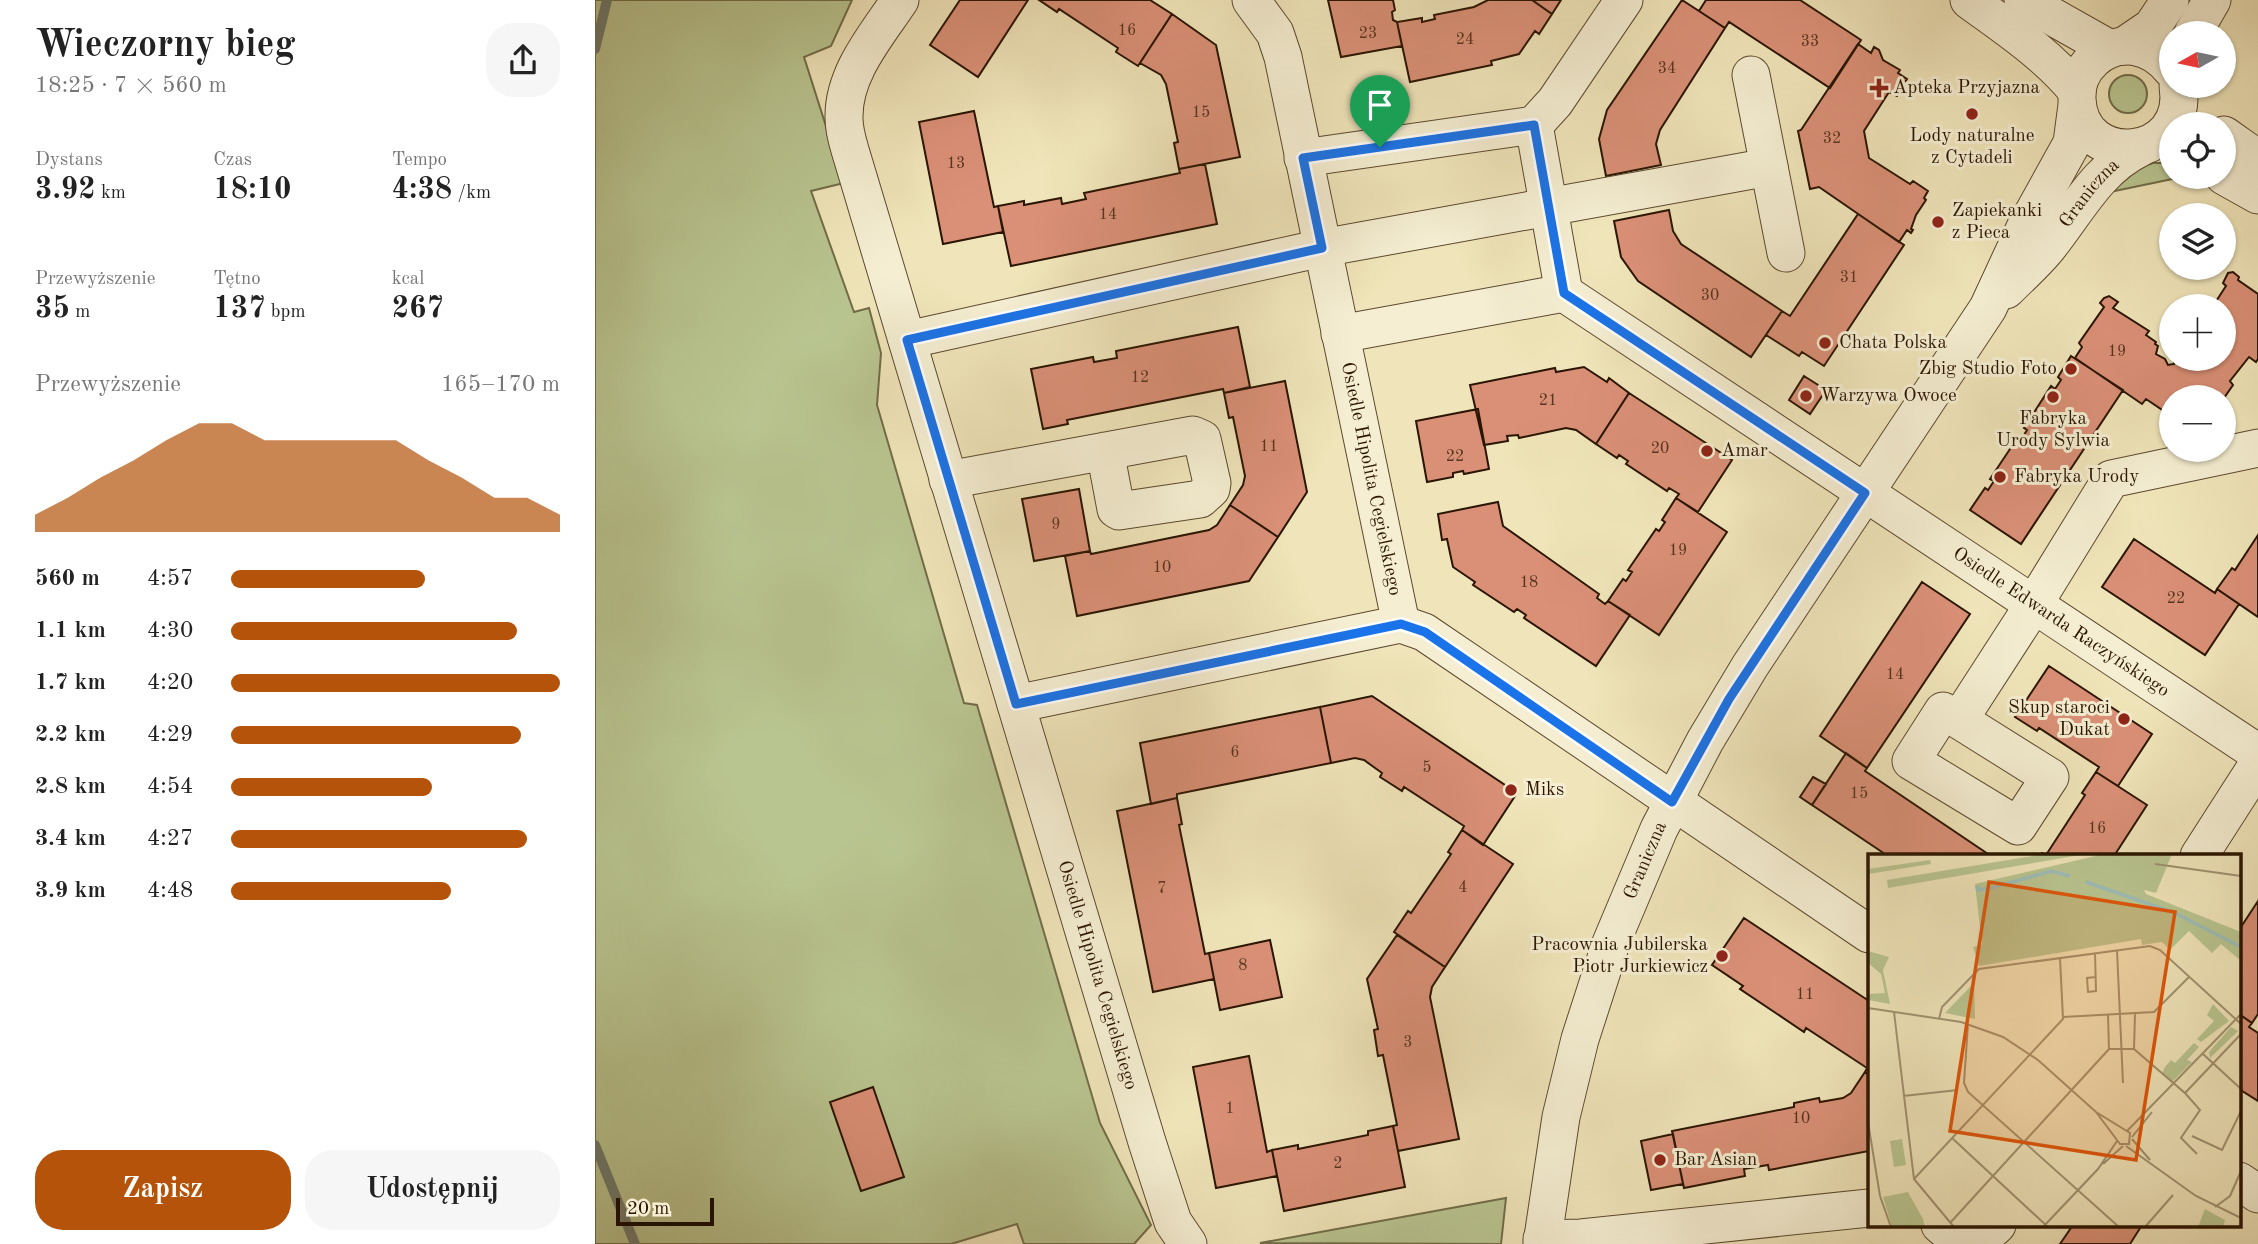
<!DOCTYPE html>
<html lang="pl">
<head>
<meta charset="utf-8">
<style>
  :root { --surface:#fff; --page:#f6f6f6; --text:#222; --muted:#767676; --accent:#b45309 }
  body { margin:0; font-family:"Old Standard TT",serif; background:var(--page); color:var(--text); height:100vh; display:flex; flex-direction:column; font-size:26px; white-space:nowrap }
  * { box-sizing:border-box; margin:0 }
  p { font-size:23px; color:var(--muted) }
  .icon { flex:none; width:38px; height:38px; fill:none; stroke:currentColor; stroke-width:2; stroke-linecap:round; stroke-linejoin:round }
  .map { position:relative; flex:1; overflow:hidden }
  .panel { display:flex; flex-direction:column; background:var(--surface); width:595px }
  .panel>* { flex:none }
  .needle { width:46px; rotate:261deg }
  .tools { position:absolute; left:1564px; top:21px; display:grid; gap:14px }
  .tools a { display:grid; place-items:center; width:77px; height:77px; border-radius:50%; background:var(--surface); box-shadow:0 2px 5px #0004; font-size:35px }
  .scale { position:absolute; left:21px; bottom:18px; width:98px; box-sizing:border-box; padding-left:7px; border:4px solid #2a1500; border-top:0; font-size:19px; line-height:24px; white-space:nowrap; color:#2a1500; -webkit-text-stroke:5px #f5eed2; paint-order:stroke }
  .pin { position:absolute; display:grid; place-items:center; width:60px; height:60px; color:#fff; margin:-72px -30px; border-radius:50% 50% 50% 0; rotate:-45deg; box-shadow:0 0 7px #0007 }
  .pin .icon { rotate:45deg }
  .round { display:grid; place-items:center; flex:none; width:74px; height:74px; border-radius:28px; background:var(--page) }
  .headline { display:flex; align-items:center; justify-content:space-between; height:119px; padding:0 35px }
  h1 { font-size:38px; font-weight:800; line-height:52px }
  .figures { display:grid; grid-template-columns:repeat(3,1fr); gap:10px; height:119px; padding:7px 35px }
  .figures div { display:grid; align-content:center }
  .figures b { font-size:30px; font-weight:800 }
  .figures small { font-size:19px; font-weight:400 }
  .figures p { font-size:19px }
  .chart { height:196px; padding:14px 35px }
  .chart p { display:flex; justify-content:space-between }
  .chart svg { width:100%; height:126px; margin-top:7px; fill:var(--accent); opacity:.7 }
  .action { display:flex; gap:14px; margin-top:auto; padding:14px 35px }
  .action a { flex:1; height:80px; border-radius:28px; background:var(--accent); color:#fff; font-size:28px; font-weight:800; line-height:80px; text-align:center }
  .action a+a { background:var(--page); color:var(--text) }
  ul { padding:0 35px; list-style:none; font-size:23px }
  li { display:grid; grid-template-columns:112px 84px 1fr; align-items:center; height:52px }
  li i { height:18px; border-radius:9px; background:var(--accent) }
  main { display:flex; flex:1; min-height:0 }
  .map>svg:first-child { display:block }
</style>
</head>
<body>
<main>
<section class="panel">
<div class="headline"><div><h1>Wieczorny bieg</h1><p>18:25 · 7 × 560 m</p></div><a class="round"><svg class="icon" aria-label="share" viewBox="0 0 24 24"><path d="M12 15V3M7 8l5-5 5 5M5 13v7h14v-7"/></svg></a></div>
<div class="figures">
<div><p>Dystans</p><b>3.92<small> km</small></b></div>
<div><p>Czas</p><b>18:10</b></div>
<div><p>Tempo</p><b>4:38<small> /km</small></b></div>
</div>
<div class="figures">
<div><p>Przewyższenie</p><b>35<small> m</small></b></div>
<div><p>Tętno</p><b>137<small> bpm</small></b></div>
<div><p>kcal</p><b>267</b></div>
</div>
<div class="chart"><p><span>Przewyższenie</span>165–170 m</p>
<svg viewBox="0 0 160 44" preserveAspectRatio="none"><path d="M0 44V38L10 32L20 25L30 19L40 12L50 6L60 6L70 12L80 12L90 12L100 12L110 12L120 19L130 25L140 32L150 32L160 38V44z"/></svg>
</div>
<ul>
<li><b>560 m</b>4:57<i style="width:59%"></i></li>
<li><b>1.1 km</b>4:30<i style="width:87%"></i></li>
<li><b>1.7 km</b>4:20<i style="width:100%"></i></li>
<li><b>2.2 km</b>4:29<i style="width:88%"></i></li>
<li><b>2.8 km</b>4:54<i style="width:61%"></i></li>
<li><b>3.4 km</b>4:27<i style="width:90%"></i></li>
<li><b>3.9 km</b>4:48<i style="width:67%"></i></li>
</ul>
<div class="action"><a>Zapisz</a><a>Udostępnij</a></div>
</section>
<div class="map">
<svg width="1663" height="1244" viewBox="0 0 1663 1244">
  <rect width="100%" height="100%" fill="#f0e5ba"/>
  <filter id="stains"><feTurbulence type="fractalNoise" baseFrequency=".00286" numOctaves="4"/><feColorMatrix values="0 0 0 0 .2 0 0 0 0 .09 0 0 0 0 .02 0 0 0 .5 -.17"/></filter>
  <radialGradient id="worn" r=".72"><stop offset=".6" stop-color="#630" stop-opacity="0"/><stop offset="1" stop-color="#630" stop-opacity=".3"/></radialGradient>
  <path fill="#b9c590" stroke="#726d48" stroke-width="2" d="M 0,0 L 257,0 L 236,46 L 209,57 L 249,183 L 216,191 L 259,312 L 274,308 L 286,353 L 282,405 L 369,703 L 382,705 L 505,1123 L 556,1225 L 539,1244 L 429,1244 L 422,1224 L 356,1244 L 0,1244 Z
    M1514 94a19 19 0 1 1 38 0a19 19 0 1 1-38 0Z
    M 1558,163 L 1570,163 L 1577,167 L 1577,177 L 1587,177 L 1515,192 L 1542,168 Z
    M 911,1198 L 906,1244 L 665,1243 Z"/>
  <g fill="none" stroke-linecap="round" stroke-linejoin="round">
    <path stroke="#6f7a6e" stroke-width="10" d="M 0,49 L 12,0
      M 0,1145 L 40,1244"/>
  </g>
  <path fill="#da9077" stroke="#2a1500" stroke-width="2" d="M 365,0 L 433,0 L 383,77 L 335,45 Z
    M 444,0 L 555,0 L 577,14 L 543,66 L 521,52 L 523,48 L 464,9 L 462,12 Z
    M 733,0 L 798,0 L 800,10 L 797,12 L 798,20 L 802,22 L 807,46 L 746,57 Z
    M 893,0 L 937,0 L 957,14 L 944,34 L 940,31 L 924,54 L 896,61 L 897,65 L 815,82 L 802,22 L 827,18 L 827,22 L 840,19 L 839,15 L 879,7 Z
    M 937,0 L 966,0 L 957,14 Z
    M 1087,0 L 1130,28 L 1065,130 L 1061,144 L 1066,165 L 1011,176 L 1004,139 L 1012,110 Z
    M 1111,0 L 1205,0 L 1266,40 L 1235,88 L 1134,22 L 1130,28 L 1104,11 Z
    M 577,14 L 621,45 L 645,157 L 584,169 L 579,143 L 583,142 L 571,84 L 566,75 L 545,63 Z
    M 1263,44 L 1276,53 L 1279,47 L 1284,50 L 1288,60 L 1305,70 L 1303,73 L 1312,79 L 1302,96 L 1294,92 L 1269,131 L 1274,158 L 1315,184 L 1318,181 L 1333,191 L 1329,198 L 1331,200 L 1321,215 L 1316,229 L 1318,230 L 1316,233 L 1312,230 L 1304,242 L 1224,187 L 1215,189 L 1203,131 L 1206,130 Z
    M 379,111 L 399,207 L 403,206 L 408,232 L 348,244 L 324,122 Z
    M 610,164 L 622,224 L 416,266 L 403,206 L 429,201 L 429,205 L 466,198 L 467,204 L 491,199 L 489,193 L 585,173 L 584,169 Z
    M 1074,210 L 1078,231 L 1086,244 L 1187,311 L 1156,357 L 1043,281 L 1026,257 L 1019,221 Z
    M 1263,214 L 1309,245 L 1229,366 L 1207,352 L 1204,356 L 1171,335 L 1187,311 L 1195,316 Z
    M 1638,272 L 1644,277 L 1643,280 L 1663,294 L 1663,359 L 1661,362 L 1654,357 L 1635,381 L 1638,385 L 1629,398 L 1577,397 L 1577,427 L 1573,414 L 1551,399 L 1547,404 L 1480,358 L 1487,347 L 1484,343 L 1509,307 L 1505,303 L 1509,298 L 1514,296 L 1523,302 L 1518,308 L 1554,331 L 1551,335 L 1561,342 L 1560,344 L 1563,346 L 1561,354 L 1570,359 L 1573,365 L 1579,364 L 1579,359 L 1629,359 L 1629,306 L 1618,306 L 1631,286 L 1628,283 L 1633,273 Z
    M 643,327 L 655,387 L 629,393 L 628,389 L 472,420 L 473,424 L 448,429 L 436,369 L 498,357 L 499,362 L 522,358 L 521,351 Z
    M 1476,356 L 1528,390 L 1426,544 L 1375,510 L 1390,488 L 1393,490 L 1399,481 L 1395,479 L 1423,437 L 1426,440 L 1432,430 L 1429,428 L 1456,386 L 1460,389 L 1466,380 L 1463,377 Z
    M 989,367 L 1012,382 L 1014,378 L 1034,393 L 1001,444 L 981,430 L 971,428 L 924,438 L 923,435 L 912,436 L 913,441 L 889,445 L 875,385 L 960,368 L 961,372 Z
    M 1209,376 L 1231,390 L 1215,414 L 1194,400 Z
    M 690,381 L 712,492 L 683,537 L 635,505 L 648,485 L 650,476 L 638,417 L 634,418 L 629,393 Z
    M 1034,393 L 1137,460 L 1103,512 L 1081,498 L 1084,494 L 1074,488 L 1072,491 L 1031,464 L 1033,461 L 1024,455 L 1022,458 L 1001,444 Z
    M 883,409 L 894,469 L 869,474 L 868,471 L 858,473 L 858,477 L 832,482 L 821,421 Z
    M 484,489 L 495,551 L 439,561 L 427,499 Z
    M 1081,498 L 1132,532 L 1064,635 L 1013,601 L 1028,579 L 1031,581 L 1037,572 L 1033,570 L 1061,529 L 1064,531 L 1070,522 L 1067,520 Z
    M 903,502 L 908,526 L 1004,594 L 1002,598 L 1010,604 L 1013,601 L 1035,615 L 1001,666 L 929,618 L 931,615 L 922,609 L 919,612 L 878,585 L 880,582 L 858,567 L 852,539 L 847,540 L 843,514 Z
    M 635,505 L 683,537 L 654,581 L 482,616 L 470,556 L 495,551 L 496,554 L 614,530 L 622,525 Z
    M 1663,535 L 1663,617 L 1622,589 L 1637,568 L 1640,570 Z
    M 1539,539 L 1620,593 L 1622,589 L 1644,604 L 1610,655 L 1507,587 Z
    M 1327,582 L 1375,614 L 1272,768 L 1225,736 Z
    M 1454,666 L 1557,734 L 1523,786 L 1501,772 L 1504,767 L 1444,728 L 1442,731 L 1420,717 Z
    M 777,696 L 922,793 L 888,845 L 867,830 L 869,826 L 809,787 L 807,791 L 785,777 L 787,773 L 769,760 L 760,758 L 736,763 L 725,707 Z
    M 725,707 L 736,763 L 582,794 L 582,798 L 556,804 L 545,743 Z
    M 1251,753 L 1272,768 L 1270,771 L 1396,856 L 1293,856 L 1217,805 Z
    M 1501,772 L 1552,805 L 1519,856 L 1445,856 L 1447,853 L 1451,855 L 1490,795 L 1487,793 Z
    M 1218,777 L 1231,784 L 1217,805 L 1205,797 Z
    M 582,798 L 587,824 L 584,825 L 610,954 L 614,953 L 619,979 L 558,992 L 522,811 Z
    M 867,830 L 918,864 L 850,967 L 799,932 L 813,911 L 816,913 L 856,854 L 853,852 Z
    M 1663,901 L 1663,1014 L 1657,1023 L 1644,1014 L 1644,930 Z
    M 1149,918 L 1274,1001 L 1274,1075 L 1270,1072 L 1272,1068 L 1211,1028 L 1209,1032 L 1145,989 L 1148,986 L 1117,965 Z
    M 802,935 L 850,967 L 837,987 L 835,997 L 864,1139 L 803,1151 L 798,1126 L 802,1125 L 788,1055 L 783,1056 L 779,1030 L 783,1029 L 772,979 Z
    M 675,940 L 687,997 L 625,1010 L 614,953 Z
    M 1644,1014 L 1657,1023 L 1654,1027 L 1663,1033 L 1663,1101 L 1644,1089 Z
    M 654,1056 L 672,1152 L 677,1150 L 682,1176 L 621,1188 L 598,1067 Z
    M 1270,1072 L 1274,1075 L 1274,1151 L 1174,1170 L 1173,1165 L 1149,1169 L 1150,1176 L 1089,1188 L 1077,1131 L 1199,1107 L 1199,1103 L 1224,1098 L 1225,1102 L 1248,1098 L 1256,1093 Z
    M 278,1087 L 309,1177 L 266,1191 L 235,1102 Z
    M 798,1126 L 810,1187 L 689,1211 L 677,1150 L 703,1145 L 703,1149 L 773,1135 L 773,1131 Z
    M 1078,1134 L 1088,1184 L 1056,1190 L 1046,1141 Z
    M 1478,1225 L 1547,1225 L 1535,1244 L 1465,1244 Z"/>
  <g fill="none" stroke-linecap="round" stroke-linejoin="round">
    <defs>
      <g id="minor">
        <path id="s1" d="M 305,0 C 282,35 248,73 249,118 C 249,129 252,140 255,150 L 552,1142 L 578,1222 L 593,1244"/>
        <path id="s2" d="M 656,0 L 680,33 L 688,57 L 806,624"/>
        <path d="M 1374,0 C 1412,28 1452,54 1482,91"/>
        <path d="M 1428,0 L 1515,49"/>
        <path d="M 1598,33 L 1617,0"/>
        <path d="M 1529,46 L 1557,27 L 1575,0"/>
        <path d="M 1577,70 C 1557,45 1523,36 1498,60 C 1487,70 1481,84 1482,99 C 1485,171 1595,161 1583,86"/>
        <path d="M 1156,75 L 1191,253"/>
        <path d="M 939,125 L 969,293"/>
        <path d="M 1629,135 L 1663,159"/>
        <path d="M 708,158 L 939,125 L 960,102 L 1029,0"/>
        <path d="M 1629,176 L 1663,195"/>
        <path id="s3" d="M 1411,290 C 1425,276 1441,262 1453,247 C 1482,211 1502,169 1545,148"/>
        <path id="s4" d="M 745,334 L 969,293 L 1663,753"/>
        <path d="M 312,340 L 727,248 L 1174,167"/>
        <path d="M 353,480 L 598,435 L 607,439 L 617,483 L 616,489 L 605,499 L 524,511 L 521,509 L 510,451"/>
        <path d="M 421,704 L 806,624 L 829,632 L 1274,934"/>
        <path d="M 1364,720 L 1455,777 L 1423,826 L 1316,761 L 1348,711 L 1364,720 L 1439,604 L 1516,479 L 1663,448"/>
        <path d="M 1604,856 L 1663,764"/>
        <path d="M 1644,1181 L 1663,1194"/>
        <path d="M 1345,1225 C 1362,1240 1385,1242 1402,1225"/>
        <path d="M 947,1239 L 986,1238 L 1274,1208"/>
        <path id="s5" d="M 947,1244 L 966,1117 L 985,1039 L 1016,943 L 1064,829 L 1110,741 L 1155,666 L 1393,308 L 1430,228 L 1477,143 L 1482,105"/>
      </g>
    </defs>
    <use href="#minor" stroke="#5c492e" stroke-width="39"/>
    <use href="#minor" stroke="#f5eed2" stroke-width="37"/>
  </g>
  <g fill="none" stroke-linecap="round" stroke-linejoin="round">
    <defs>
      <path id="route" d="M 939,125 L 969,293 L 1270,493 L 1134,699 L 1077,802 L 830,632 L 806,624 L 421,704 L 312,340 L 727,248 L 708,158 Z"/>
    </defs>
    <use href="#route" stroke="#fff" stroke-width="14"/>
    <use href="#route" stroke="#1a73e8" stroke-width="9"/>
  </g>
  <g fill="#8f2418" stroke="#f5eed2" stroke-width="2.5">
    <path d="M1280.5 77.5h7v7h7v7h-7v7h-7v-7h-7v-7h7z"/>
    <circle cx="1377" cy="114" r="7"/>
    <circle cx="1343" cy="222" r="7"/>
    <circle cx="1230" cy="343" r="7"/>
    <circle cx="1476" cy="369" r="7"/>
    <circle cx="1211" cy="396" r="7"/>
    <circle cx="1458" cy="397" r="7"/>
    <circle cx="1112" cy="451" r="7"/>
    <circle cx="1405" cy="477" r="7"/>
    <circle cx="1529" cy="719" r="7"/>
    <circle cx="916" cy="790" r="7"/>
    <circle cx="1127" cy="956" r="7"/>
    <circle cx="1065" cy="1160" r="7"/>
  </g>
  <g text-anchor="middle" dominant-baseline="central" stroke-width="6" stroke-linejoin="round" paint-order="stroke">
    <g font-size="16" fill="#56341e">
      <text x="532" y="31">16</text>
      <text x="773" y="34">23</text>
      <text x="870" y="40">24</text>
      <text x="1215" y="42">33</text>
      <text x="1072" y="69">34</text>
      <text x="606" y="113">15</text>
      <text x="1237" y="139">32</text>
      <text x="361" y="164">13</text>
      <text x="513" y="215">14</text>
      <text x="1254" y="278">31</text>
      <text x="1115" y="296">30</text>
      <text x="1522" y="352">19</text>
      <text x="545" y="378">12</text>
      <text x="953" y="401">21</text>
      <text x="674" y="447">11</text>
      <text x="1065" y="449">20</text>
      <text x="860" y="457">22</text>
      <text x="461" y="525">9</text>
      <text x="1083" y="551">19</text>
      <text x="567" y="568">10</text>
      <text x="934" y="583">18</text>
      <text x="1581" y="599">22</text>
      <text x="1300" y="675">14</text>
      <text x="640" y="753">6</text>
      <text x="832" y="768">5</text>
      <text x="1264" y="794">15</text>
      <text x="1502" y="829">16</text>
      <text x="868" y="888">4</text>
      <text x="567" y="889">7</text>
      <text x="648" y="966">8</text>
      <text x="1210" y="995">11</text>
      <text x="813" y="1043">3</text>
      <text x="635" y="1109">1</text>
      <text x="1206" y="1119">10</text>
      <text x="743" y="1164">2</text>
    </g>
    <g font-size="19" fill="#2a1500" stroke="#f5eed2" text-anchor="start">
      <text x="1298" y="88">Apteka Przyjazna</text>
      <text x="1377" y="136" text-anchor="middle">Lody naturalne<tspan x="1377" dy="22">z Cytadeli</tspan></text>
      <text x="1357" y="211">Zapiekanki<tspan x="1357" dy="22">z Pieca</tspan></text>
      <text x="1244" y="343">Chata Polska</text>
      <text x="1462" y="369" text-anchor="end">Zbig Studio Foto</text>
      <text x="1225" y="396">Warzywa Owoce</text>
      <text x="1458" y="419" text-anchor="middle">Fabryka<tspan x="1458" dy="22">Urody Sylwia</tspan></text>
      <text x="1126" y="451">Amar</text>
      <text x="1419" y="477">Fabryka Urody</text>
      <text x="1515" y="708" text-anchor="end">Skup staroci<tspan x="1515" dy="22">Dukat</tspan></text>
      <text x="930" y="790">Miks</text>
      <text x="1113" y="945" text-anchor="end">Pracownia Jubilerska<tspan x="1113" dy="22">Piotr Jurkiewicz</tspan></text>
      <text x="1079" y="1160">Bar Asian</text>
    </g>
    <g font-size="19" fill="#2a1500" stroke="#f5eed2">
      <text stroke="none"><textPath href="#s3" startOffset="128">Graniczna</textPath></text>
      <text stroke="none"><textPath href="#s2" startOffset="497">Osiedle Hipolita Cegielskiego</textPath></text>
      <text stroke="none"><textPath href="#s4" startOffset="824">Osiedle Edwarda Raczyńskiego</textPath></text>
      <text stroke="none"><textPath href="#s5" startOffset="399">Graniczna</textPath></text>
      <text stroke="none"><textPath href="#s1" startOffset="1027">Osiedle Hipolita Cegielskiego</textPath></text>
    </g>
  </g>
  <g transform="translate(1273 854)">
    <rect width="373" height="373" fill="#f0e5ba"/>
    <path d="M 176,0 L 218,0 L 20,34 L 19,26 ZM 236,0 L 304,0 L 288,39 L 276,36 L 278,40 L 373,78 L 373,107 L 353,90 L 344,99 L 321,77 L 302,96 L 294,88 L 274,91 L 273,85 L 111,112 L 105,93 L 114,91 L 107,30 ZM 62,6 L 63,10 L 0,20 L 0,15 ZM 0,97 L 21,103 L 15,116 L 22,150 L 0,146 L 0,140 L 17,139 L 13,120 L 0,109 ZM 106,128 L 107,165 L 77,159 L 101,134 ZM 345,150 L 361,167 L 333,188 L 329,185 L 346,167 L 339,161 ZM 363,173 L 370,177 L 342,204 L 341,198 ZM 326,189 L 331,193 L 319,206 L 324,208 L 304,228 L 294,219 L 297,213 L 303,206 L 307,209 ZM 34,285 L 38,311 L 26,313 L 22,287 ZM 40,338 L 55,365 L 57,373 L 24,373 L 15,343 ZM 337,355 L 357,366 L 355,373 L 330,373 Z" fill="#b9c590"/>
    <path fill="none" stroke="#9dbdb8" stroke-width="3.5" d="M 218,28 L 305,58 L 373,93M 109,32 L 110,36 L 123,34 L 183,17 L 202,22"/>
    <path fill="none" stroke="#a19270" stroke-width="2" d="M 287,10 L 373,22M 249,96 L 255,229M 227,99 L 228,137 L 220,138 L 219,124 L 228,123M 0,154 L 93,168 L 135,183 L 170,206 L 228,258 L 262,279 L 261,290 L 252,290 L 228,258M 26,158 L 46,325 L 86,373M 267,160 L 266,195 L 317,239 L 373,180M 195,163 L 286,158 L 321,123M 71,165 L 74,153 L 111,115 L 282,92 L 292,96 L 373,170M 100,170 L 96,229 L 100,238 L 251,373M 241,195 L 266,195M 335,200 L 373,235M 317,239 L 332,256 L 313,284 L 329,300M 35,242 L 90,236M 0,268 L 12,342 L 23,373M 259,277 L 373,160M 324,282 L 354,296 L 373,257M 264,283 L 284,258M 84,284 L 180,373M 264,285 L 282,306M 258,292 L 328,342 L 373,364M 235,310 L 255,292M 46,325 L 195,165 L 192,104M 347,353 L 362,342 L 373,317M 82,369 L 241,195 L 240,161M 175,373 L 230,315 L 249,287M 277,373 L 305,341"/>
    <path fill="#de560b" fill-opacity="0.15" stroke="#de560b" stroke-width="3.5" d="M 121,28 L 307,58 L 268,306 L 82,277 Z"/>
    <rect width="373" height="373" fill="none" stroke="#2a1500" stroke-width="3.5"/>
  </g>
  <rect width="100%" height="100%" filter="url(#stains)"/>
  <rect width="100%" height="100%" fill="url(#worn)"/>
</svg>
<div class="tools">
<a><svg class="needle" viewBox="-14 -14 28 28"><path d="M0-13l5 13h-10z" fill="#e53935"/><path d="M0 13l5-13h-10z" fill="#767676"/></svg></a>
<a><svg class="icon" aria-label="locate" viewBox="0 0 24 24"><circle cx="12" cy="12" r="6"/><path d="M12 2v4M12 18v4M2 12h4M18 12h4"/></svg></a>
<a><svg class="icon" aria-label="layers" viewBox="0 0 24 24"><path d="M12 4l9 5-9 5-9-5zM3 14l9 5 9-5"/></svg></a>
<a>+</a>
<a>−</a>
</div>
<div class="scale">20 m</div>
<div class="pin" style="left:785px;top:147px;background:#1e9e55"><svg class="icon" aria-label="arrive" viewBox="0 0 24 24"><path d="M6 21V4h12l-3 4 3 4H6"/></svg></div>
</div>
</main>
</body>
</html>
